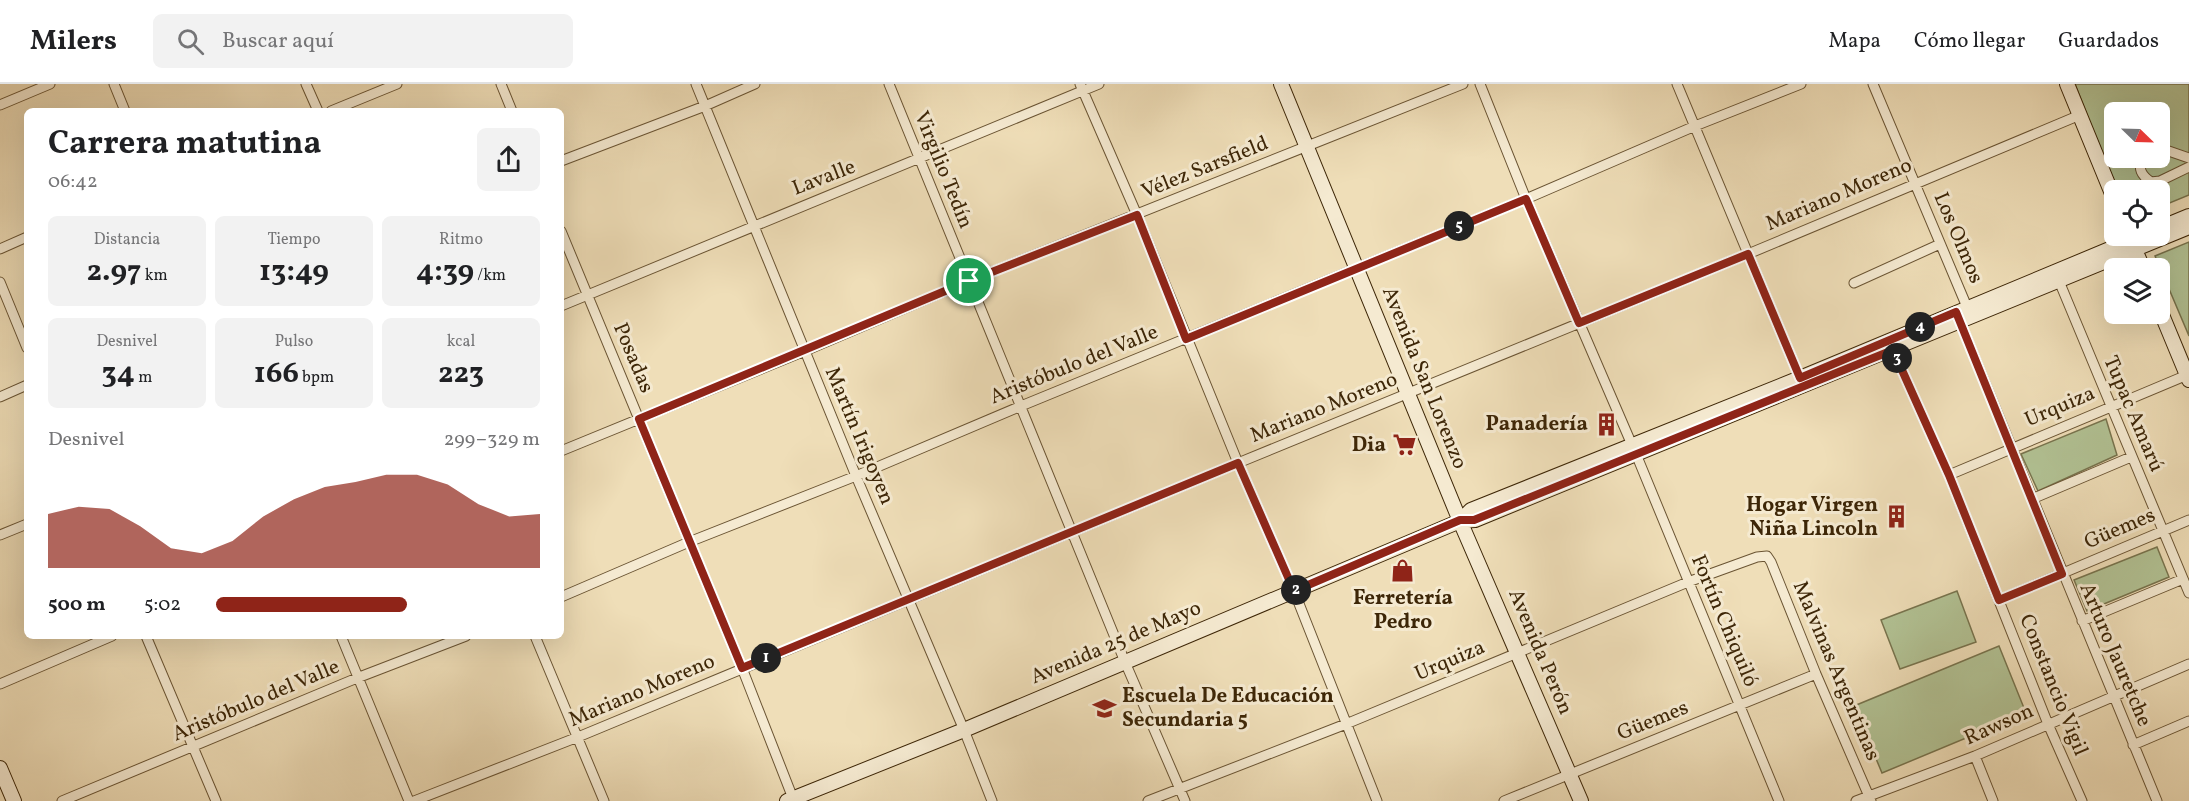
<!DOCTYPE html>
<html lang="es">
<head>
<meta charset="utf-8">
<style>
  :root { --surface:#fff; --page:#f2f2f2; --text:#202124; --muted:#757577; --line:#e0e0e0; --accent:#8f2418 }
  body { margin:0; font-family:Vollkorn,serif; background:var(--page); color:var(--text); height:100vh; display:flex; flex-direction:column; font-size:22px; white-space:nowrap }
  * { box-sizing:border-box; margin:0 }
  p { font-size:20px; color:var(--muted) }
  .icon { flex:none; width:33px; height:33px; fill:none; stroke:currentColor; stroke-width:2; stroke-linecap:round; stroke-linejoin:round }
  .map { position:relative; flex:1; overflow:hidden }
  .sheet { position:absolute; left:24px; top:24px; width:540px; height:531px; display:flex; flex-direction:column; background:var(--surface); border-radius:9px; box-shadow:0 6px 24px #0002 }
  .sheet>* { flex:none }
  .needle { width:39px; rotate:113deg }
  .fabs { position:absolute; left:2104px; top:18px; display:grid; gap:12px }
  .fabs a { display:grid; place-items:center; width:66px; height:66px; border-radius:9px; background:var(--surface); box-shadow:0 6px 24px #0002; font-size:30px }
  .pin { position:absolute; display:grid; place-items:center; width:51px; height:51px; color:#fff; margin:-26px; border:3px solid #fff; border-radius:50%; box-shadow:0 2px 6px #0007 }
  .km { position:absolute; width:30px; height:30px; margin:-15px; border-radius:50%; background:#222; color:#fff; font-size:16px; line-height:30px; text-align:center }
  .round { display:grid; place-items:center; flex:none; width:63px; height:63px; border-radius:9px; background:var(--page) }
  .head { display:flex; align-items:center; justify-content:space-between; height:102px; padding:0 24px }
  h1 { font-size:33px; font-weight:700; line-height:45px }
  .stats { display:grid; grid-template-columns:repeat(3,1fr); gap:9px; height:102px; padding:6px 24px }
  .stats div { display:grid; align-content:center; border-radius:9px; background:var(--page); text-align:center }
  .stats b { font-size:30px; font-weight:700 }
  .stats small { font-size:16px; font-weight:400 }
  .stats p { font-size:16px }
  .chart { height:168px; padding:12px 24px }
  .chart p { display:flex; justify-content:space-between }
  .chart svg { width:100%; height:108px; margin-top:6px; fill:var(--accent); opacity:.7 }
  ul { padding:0 24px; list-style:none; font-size:20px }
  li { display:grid; grid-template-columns:96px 72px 1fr; align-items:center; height:45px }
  li i { height:15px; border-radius:8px; background:var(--accent) }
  header { display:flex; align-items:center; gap:36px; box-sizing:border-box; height:84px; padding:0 30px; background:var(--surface); border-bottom:2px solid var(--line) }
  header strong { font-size:28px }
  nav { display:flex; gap:33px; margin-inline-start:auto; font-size:21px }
  .search { width:420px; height:54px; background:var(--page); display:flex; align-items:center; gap:15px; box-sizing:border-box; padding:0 21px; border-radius:9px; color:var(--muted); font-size:22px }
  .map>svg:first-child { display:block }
</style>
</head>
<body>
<header>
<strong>Milers</strong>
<div class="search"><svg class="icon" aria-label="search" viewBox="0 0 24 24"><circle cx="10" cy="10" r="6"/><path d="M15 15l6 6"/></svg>Buscar aquí</div>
<nav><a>Mapa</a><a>Cómo llegar</a><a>Guardados</a></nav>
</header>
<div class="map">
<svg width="2189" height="717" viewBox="0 0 2189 717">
  <rect width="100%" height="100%" fill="#efdeb8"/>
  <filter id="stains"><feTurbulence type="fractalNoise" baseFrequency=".00333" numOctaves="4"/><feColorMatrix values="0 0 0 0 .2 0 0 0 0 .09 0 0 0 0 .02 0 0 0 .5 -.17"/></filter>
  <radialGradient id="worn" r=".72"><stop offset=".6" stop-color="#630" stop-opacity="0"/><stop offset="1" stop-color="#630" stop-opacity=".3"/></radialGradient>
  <path fill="#b2c294" stroke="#78744e" stroke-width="1.5" fill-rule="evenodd" d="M 2075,0 L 2189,0 L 2189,111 L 2160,123 L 2160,106 L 2116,106 ZM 2115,28 L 2160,28 L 2160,74 L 2115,74 Z
    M 2189,158 L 2189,252 L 2155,172 Z
    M 2106,335 L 2117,371 L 2038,407 L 2021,370 Z
    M 2157,463 L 2169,493 L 2087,527 L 2074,496 Z
    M 1957,507 L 1976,558 L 1900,585 L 1881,536 Z
    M 1999,562 L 2026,629 L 1882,689 L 1854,622 Z"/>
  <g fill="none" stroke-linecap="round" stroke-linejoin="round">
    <defs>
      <path id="street" d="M 114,0 L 125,27
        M 306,0 L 318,27
        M 501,0 L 512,27
        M 696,0 L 856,392 L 964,646 L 992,717
        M 889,0 L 1125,578 L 1185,717
        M 1080,0 L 1137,131 L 1238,379 L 1294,507 L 1377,717
        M 1480,0 L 1526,115 L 1632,361
        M 1677,0 L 1800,294
        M 1873,0 L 1967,223
        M 0,21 L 50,0
        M 331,27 L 397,0
        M 2160,64 L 2189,74
        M 2142,74 C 2138,85 2141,91 2151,98 L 2160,97 L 2189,83
        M 561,77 L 705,22 L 755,0
        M 561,147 L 742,584 L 794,717
        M 0,165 L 27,153
        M 2059,197 L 2189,509
        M 0,198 L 27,264
        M 1854,199 L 1940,160
        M 561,222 L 1099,0
        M 1960,238 L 2157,717
        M 1893,266 L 1949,391 L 2048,640 L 2082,717
        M 0,313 L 27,301
        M 561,367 L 805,267 L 969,197 L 1463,0
        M 1636,370 L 1779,717
        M 1949,391 L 2187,291
        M 2032,415 L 2131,373
        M 0,451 L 27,440
        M 561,513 L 689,458 L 856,392 L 1021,322 L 1526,115 L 1695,42 L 1801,0
        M 1999,516 L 2189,436
        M 2082,537 L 2183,495
        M 146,552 L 216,717
        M 341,552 L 409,717
        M 535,552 L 604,717
        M 0,600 L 112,552
        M 2133,661 L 2189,637
        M 1975,672 L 1993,717
        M 62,717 L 357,594 L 466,552
        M 414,717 L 578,653 L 1238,379 L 1748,170 L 2080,31
        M 1148,717 L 1346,640 L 1688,498 L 1757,473 L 1767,472 L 1771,478 L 1816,590 L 1871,717
        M 1504,717 L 1816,590
        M 1856,717 L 1975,672 L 2189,580"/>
      <path id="secondary" d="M 1281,0 L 1460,437 L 1581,717
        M 2067,0 L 2115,117
        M 2160,144 L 2189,132
        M 2132,159 L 2143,184
        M 2160,226 L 2189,296
        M 1460,437 L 1475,436 L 2189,143
        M 0,684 L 14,717
        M 787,717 L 964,646 L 1460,437 L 1471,426 L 1800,294 L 2141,152"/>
    </defs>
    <use href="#street" stroke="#6a5433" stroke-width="11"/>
    <use href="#secondary" stroke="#3d2607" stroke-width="16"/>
    <use href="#street" stroke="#f5ead1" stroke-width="9"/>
    <use href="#secondary" stroke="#f5ead1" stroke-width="14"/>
  </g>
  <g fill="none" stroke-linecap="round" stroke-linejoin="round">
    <defs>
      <path id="route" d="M 1526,115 L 1579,239 L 1748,170 L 1800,294 L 1956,228 L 2062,490 L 1999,516 L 1949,391 L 1893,266 L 1474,436 L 1460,436 L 1294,507 L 1238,379 L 742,584 L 639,335 L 969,197 L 1137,131 L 1186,255 Z"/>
    </defs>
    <use href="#route" stroke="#fff" stroke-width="12"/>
    <use href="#route" stroke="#8f2418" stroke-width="8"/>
  </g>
  <defs>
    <symbol id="building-bare" viewBox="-9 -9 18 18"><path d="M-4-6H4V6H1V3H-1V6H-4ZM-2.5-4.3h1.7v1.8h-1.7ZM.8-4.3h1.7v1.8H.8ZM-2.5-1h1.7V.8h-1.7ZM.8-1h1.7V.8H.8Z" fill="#8f2418" stroke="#f5ead1" stroke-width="2.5" paint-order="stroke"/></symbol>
    <symbol id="supermarket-bare" viewBox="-9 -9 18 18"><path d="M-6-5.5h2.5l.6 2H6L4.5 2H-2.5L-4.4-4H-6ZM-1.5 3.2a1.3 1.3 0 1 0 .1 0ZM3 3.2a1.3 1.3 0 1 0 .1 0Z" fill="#8f2418" stroke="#f5ead1" stroke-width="2.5" paint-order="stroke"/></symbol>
    <symbol id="shop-bare" viewBox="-9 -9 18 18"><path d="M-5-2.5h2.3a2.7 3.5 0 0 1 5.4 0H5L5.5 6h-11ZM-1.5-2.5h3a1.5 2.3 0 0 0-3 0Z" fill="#8f2418" stroke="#f5ead1" stroke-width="2.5" paint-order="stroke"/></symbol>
    <symbol id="school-bare" viewBox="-9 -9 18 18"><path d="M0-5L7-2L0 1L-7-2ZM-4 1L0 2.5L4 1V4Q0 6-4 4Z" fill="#8f2418" stroke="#f5ead1" stroke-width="2.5" paint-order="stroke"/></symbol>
  </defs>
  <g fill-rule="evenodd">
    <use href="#building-bare" x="1590" y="324" width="33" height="33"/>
    <use href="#supermarket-bare" x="1388" y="344" width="33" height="33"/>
    <use href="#building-bare" x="1880" y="416" width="33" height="33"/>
    <use href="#shop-bare" x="1386" y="470" width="33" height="33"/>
    <use href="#school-bare" x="1088" y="608" width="33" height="33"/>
  </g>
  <g text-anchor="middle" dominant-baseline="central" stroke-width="6" stroke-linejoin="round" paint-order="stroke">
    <g font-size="21" fill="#3d2607" stroke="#f5ead1">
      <text transform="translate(1205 84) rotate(-22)">Vélez Sarsfield</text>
      <text transform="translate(943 86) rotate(68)">Virgilio Tedín</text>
      <text transform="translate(824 94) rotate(-21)">Lavalle</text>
      <text transform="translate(1839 111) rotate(-23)">Mariano Moreno</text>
      <text transform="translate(1958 154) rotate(67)">Los Olmos</text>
      <text transform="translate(633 274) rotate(67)">Posadas</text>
      <text transform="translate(1074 281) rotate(-22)">Aristóbulo del Valle</text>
      <text transform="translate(1424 294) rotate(68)">Avenida San Lorenzo</text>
      <text transform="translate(2060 323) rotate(-23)">Urquiza</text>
      <text transform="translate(1324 324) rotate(-22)">Mariano Moreno</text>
      <text transform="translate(2133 330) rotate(67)">Tupac Amarú</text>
      <text transform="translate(859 352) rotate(67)">Martín Irigoyen</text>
      <text transform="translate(2120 445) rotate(-23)">Güemes</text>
      <text transform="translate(1724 537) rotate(67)">Fortín Chiquiló</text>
      <text transform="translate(1116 559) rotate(-23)">Avenida 25 de Mayo</text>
      <text transform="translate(1540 568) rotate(67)">Avenida Perón</text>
      <text transform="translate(2115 571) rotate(67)">Arturo Jauretche</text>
      <text transform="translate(1450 577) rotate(-23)">Urquiza</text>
      <text transform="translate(1836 587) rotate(67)">Malvinas Argentinas</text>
      <text transform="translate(2053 601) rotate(68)">Constancio Vigil</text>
      <text transform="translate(642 607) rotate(-23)">Mariano Moreno</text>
      <text transform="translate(256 617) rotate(-23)">Aristóbulo del Valle</text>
      <text transform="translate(1653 637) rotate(-22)">Güemes</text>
      <text transform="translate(1999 641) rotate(-24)">Rawson</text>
    </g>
    <g font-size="21" font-weight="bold" fill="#3d2607" stroke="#f5ead1" text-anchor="end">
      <text x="1588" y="340">Panadería</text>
      <text x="1386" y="361">Dia</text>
      <text x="1878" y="421">Hogar Virgen<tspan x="1878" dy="24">Niña Lincoln</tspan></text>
      <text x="1403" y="514" text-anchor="middle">Ferretería<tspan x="1403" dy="24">Pedro</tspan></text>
      <text x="1122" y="612" text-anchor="start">Escuela De Educación<tspan x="1122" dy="24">Secundaria 5</tspan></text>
    </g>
  </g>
  <rect width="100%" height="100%" filter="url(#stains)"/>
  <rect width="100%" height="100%" fill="url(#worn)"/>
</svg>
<div class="fabs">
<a><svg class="needle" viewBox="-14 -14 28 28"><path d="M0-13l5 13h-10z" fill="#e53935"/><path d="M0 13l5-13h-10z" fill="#757577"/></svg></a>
<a><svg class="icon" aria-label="locate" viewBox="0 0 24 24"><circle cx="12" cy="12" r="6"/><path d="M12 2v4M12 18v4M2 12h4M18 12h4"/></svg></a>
<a><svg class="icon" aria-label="layers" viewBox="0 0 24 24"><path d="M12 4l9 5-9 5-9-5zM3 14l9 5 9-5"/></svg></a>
</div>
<div class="pin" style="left:969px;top:197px;background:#1e9e55"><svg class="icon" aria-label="arrive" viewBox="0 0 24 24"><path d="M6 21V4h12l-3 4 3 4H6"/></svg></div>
<b class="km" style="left:766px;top:574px">1</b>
<b class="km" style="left:1296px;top:506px">2</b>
<b class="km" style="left:1897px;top:274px">3</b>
<b class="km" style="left:1920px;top:243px">4</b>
<b class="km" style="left:1459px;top:142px">5</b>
<section class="sheet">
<div class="head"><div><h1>Carrera matutina</h1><p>06:42</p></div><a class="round"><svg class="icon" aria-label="share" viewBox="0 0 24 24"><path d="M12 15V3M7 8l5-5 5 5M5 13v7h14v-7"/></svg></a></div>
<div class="stats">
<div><p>Distancia</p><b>2.97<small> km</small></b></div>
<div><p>Tiempo</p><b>13:49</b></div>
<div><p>Ritmo</p><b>4:39<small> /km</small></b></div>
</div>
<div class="stats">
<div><p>Desnivel</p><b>34<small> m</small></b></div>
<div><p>Pulso</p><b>166<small> bpm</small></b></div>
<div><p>kcal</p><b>223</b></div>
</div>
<div class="chart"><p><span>Desnivel</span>299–329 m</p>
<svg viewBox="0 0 160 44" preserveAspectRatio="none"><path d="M0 44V22L10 19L20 20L30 27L40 36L50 38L60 33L70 23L80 16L90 11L100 9L110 6L120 6L130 10L140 18L150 23L160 22V44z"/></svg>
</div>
<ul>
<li><b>500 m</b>5:02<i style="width:59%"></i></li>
</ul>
</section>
</div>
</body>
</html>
